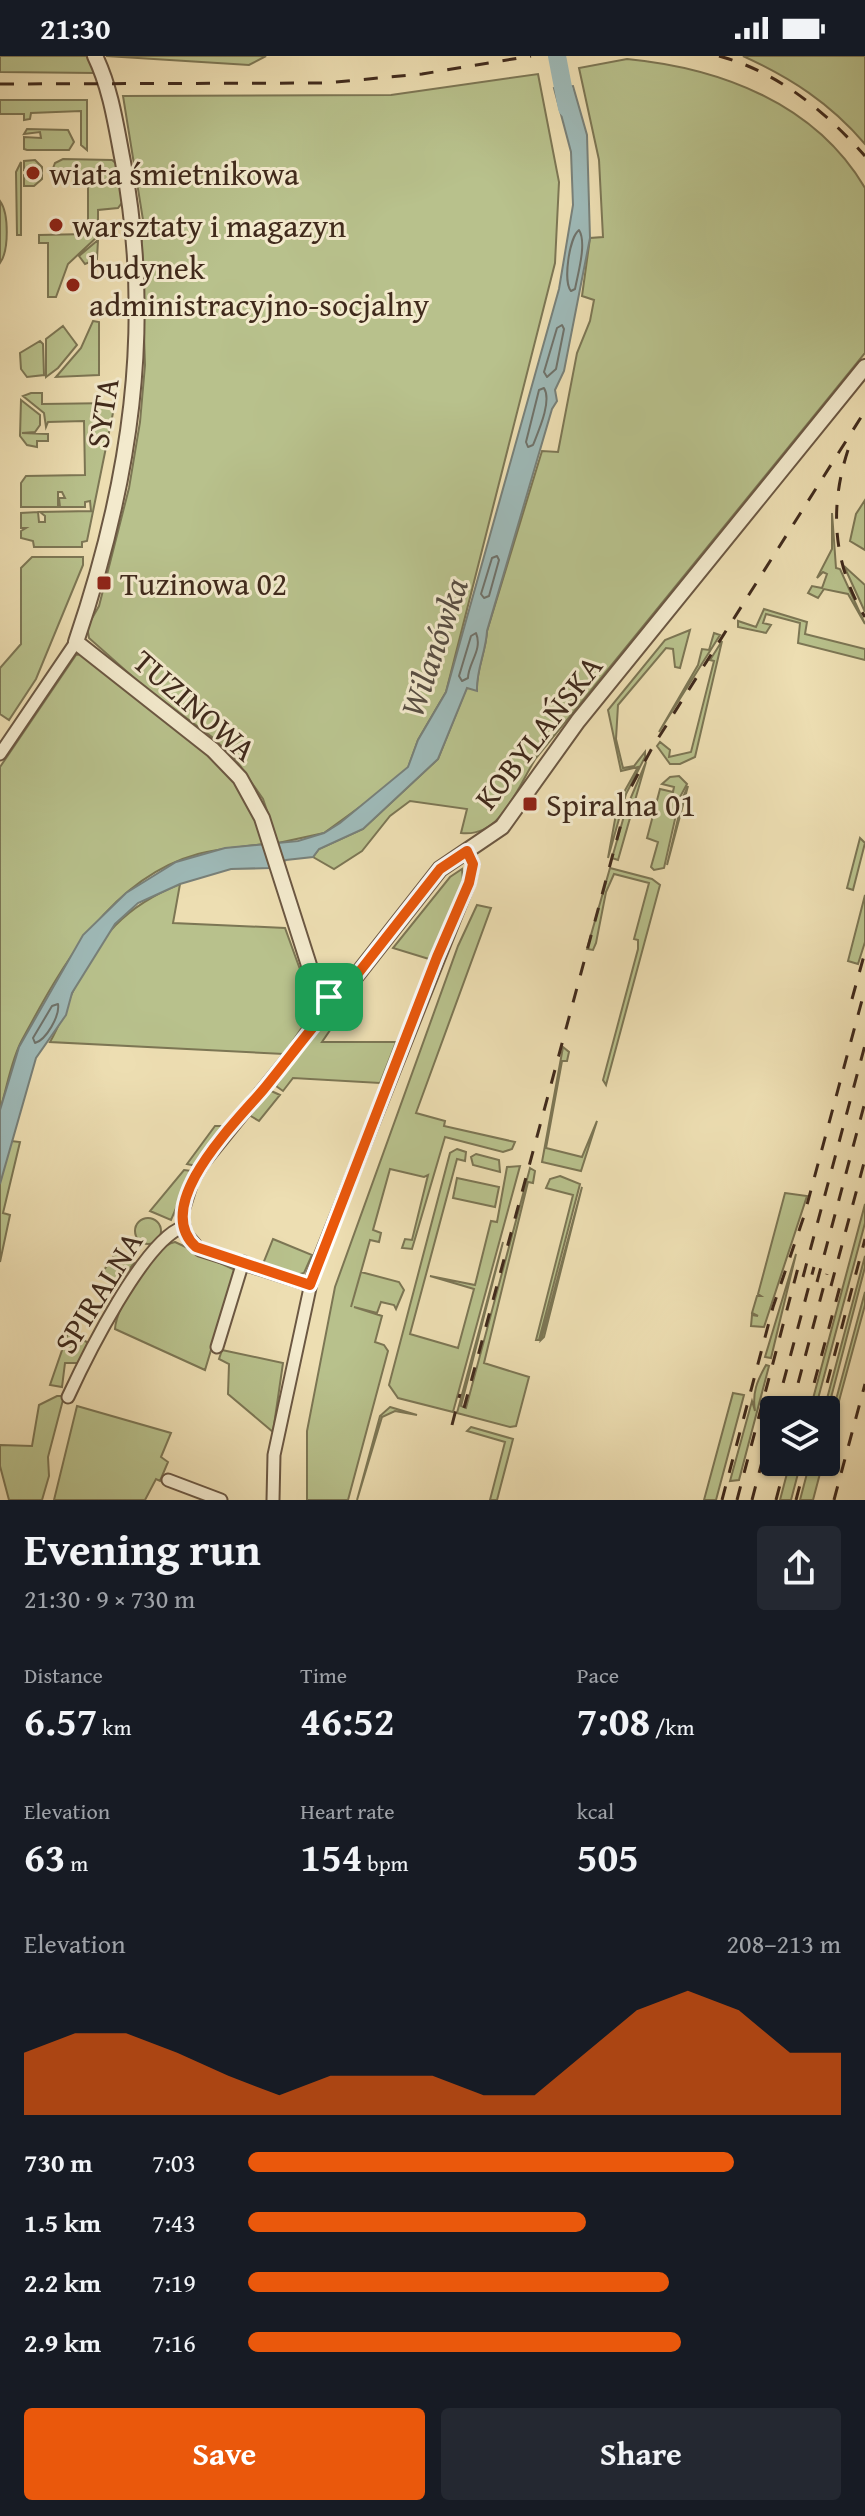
<!DOCTYPE html>
<html lang="en">
<head>
<meta charset="utf-8">
<style>
  :root { --surface:#171b24; --page:#242831; --text:#f1f3f6; --muted:#9ea1a6; --accent:#ea580c }
  body { margin:0; font-family:"Gentium Book Plus",serif; background:var(--page); color:var(--text); height:100vh; display:flex; flex-direction:column; font-size:30px; white-space:nowrap }
  * { box-sizing:border-box; margin:0 }
  p { font-size:26px; color:var(--muted) }
  .icon { flex:none; width:44px; height:44px; fill:none; stroke:currentColor; stroke-width:2; stroke-linecap:round; stroke-linejoin:round }
  .map { position:relative; height:1444px; overflow:hidden }
  .drawer { display:flex; flex-direction:column; background:var(--surface); flex:1 }
  .drawer>* { flex:none }
  .controls { position:absolute; left:760px; top:1340px; display:grid; gap:16px }
  .controls a { display:grid; place-items:center; width:80px; height:80px; border-radius:8px; background:var(--surface); box-shadow:0 2px 6px #0004; font-size:40px }
  .pin { position:absolute; display:grid; place-items:center; width:68px; height:68px; color:#fff; margin:-34px; border-radius:16px; box-shadow:0 4px 12px #0006 }
  .round { display:grid; place-items:center; flex:none; width:84px; height:84px; border-radius:8px; background:var(--page) }
  .headline { display:flex; align-items:center; justify-content:space-between; height:136px; padding:0 24px }
  h1 { font-size:44px; font-weight:600; line-height:60px }
  .figures { display:grid; grid-template-columns:repeat(3,1fr); gap:12px; height:136px; padding:8px 24px }
  .figures div { display:grid; align-content:center }
  .figures b { font-size:40px; font-weight:600 }
  .figures small { font-size:22px; font-weight:400 }
  .figures p { font-size:22px }
  .chart { height:224px; padding:16px 24px }
  .chart p { display:flex; justify-content:space-between }
  .chart svg { width:100%; height:144px; margin-top:8px; fill:var(--accent); opacity:.7 }
  .button { display:flex; gap:16px; margin-top:auto; padding:16px 24px }
  .button a { flex:1; height:92px; border-radius:8px; background:var(--accent); color:#fff; font-size:32px; font-weight:600; line-height:92px; text-align:center }
  .button a+a { background:var(--page); color:var(--text) }
  ul { padding:0 24px; list-style:none; font-size:26px }
  li { display:grid; grid-template-columns:128px 96px 1fr; align-items:center; height:60px }
  li i { height:20px; border-radius:10px; background:var(--accent) }
  .status { display:flex; justify-content:space-between; align-items:center; height:56px; padding:0 40px; background:var(--surface); direction:ltr }
  .status svg { height:22px; fill:currentColor }
  .map>svg:first-child { display:block }
</style>
</head>
<body>
<div class="status"><b>21:30</b><svg viewBox="0 0 49 12"><path d="M0 12V9h3v3zM5 12V6h3v6zM10 12V3h3v9zM15 12V0h3v12zM26 1h20v11H26zM47 4h2v5h-2z"/></svg></div>
<div class="map">
<svg width="865" height="1444" viewBox="0 0 865 1444">
  <rect width="100%" height="100%" fill="#eddeb2"/>
  <filter id="stains"><feTurbulence type="fractalNoise" baseFrequency=".0025" numOctaves="4"/><feColorMatrix values="0 0 0 0 .2 0 0 0 0 .09 0 0 0 0 .02 0 0 0 .5 -.17"/></filter>
  <radialGradient id="worn" r=".72"><stop offset=".6" stop-color="#630" stop-opacity="0"/><stop offset="1" stop-color="#630" stop-opacity=".3"/></radialGradient>
  <path fill="#b8c18c" stroke="#7c7654" stroke-width="2" d="M 0,0 L 87,0 L 95,17 L 0,16 Z
    M 106,0 L 266,0 L 249,9 Z
    M 743,0 L 865,0 L 865,88 C 830,47 791,22 743,0 Z
    M 627,3 C 720,12 815,47 865,132 L 865,297 L 536,702 C 517,732 501,782 461,777 L 467,753 L 410,745 L 390,760 L 362,795 L 334,813 L 313,801 L 319,793 L 363,773 L 438,703 L 467,631 L 477,634 C 476,613 486,596 487,575 L 542,395 L 558,396 L 577,297 L 590,265 L 594,244 L 582,240 L 590,182 L 603,181 L 599,104 L 579,12 Z
    M 538,18 L 559,126 L 555,207 L 446,636 L 418,684 L 408,712 L 397,724 L 324,777 L 278,787 L 263,743 L 236,704 L 212,681 L 143,630 L 89,582 L 87,571 L 99,550 L 129,432 L 140,366 L 145,309 L 141,188 L 144,170 L 123,40 L 391,39 Z
    M 0,44 L 87,44 L 87,94 L 81,89 L 81,55 L 31,57 L 30,63 L 24,64 L 24,58 L 0,58 Z
    M 27,73 L 68,74 L 74,86 L 69,94 L 27,94 L 24,93 L 24,81 L 41,82 L 40,76 L 24,78 Z
    M 63,103 L 112,104 L 118,109 L 124,144 L 118,152 L 98,154 L 98,180 L 68,208 L 56,241 L 48,241 L 48,187 L 39,187 L 39,179 L 88,178 L 88,116 L 52,115 L 55,107 Z
    M 35,104 L 42,111 L 42,123 L 34,130 L 24,130 L 24,119 L 37,120 L 37,112 L 24,114 L 24,105 Z
    M 21,106 L 21,179 L 17,179 L 16,116 Z
    M 0,145 C 9,157 9,195 0,207 Z
    M 98,184 L 97,203 L 85,208 L 79,200 Z
    M 93,265 L 99,266 L 99,319 L 56,321 L 81,292 Z
    M 63,270 L 77,289 L 58,312 L 46,321 L 46,283 Z
    M 40,285 L 43,288 L 44,319 L 27,321 L 21,313 L 20,297 Z
    M 31,337 L 42,337 L 42,348 L 115,347 L 87,485 L 82,486 L 82,491 L 34,491 L 33,485 L 21,482 L 21,475 L 26,472 L 21,472 L 21,457 L 38,456 L 39,466 L 45,466 L 45,460 L 40,456 L 91,455 L 90,445 L 85,446 L 85,451 L 60,451 L 59,442 L 65,442 L 62,436 L 58,436 L 58,451 L 21,451 L 21,427 L 26,420 L 85,419 L 84,365 L 48,366 L 46,371 L 44,357 L 23,340 Z
    M 21,344 L 40,359 L 40,369 L 35,376 L 22,377 L 48,378 L 48,385 L 37,385 L 37,391 L 27,389 L 20,380 Z
    M 865,444 L 865,494 L 850,485 L 856,458 Z
    M 832,457 L 836,512 L 840,513 L 865,568 L 848,538 L 824,533 L 818,542 L 808,537 L 812,530 L 822,532 L 827,518 L 823,516 L 817,522 L 832,493 Z
    M 32,501 L 83,501 L 83,509 L 36,623 L 9,664 L 0,658 L 0,612 L 21,588 L 21,512 Z
    M 844,510 L 865,529 L 865,556 Z
    M 764,553 L 807,566 L 805,578 L 865,593 L 865,604 L 798,587 L 800,567 L 766,558 L 763,567 L 771,569 L 766,577 L 738,571 L 738,565 L 756,571 Z
    M 690,574 L 680,612 L 675,611 L 673,593 L 666,592 L 618,649 L 616,683 L 623,712 L 634,710 L 645,696 L 645,701 L 626,738 L 608,802 L 618,747 L 638,711 L 621,715 L 608,654 L 665,584 Z
    M 714,577 L 720,579 L 659,676 L 698,609 L 702,593 L 709,594 Z
    M 722,585 L 695,701 L 680,708 L 670,708 L 657,690 L 660,686 L 670,694 L 669,701 L 691,696 L 714,605 L 710,604 Z
    M 82,598 L 210,698 L 244,735 L 265,788 C 243,791 220,792 198,798 C 110,822 62,910 22,984 C 11,1004 7,1032 0,1054 L 0,711 L 76,599 Z
    M 646,706 L 618,804 L 612,802 L 626,753 Z
    M 679,720 L 687,728 L 680,741 L 664,812 L 654,814 L 651,811 L 658,786 L 647,782 L 660,733 L 673,736 L 674,731 L 662,728 L 670,721 Z
    M 688,730 L 667,809 L 683,741 Z
    M 860,782 L 865,787 L 853,834 L 847,832 Z
    M 610,812 L 652,823 L 660,829 L 606,1029 L 603,1024 L 638,893 L 638,884 L 634,883 L 649,827 L 614,818 L 606,836 L 596,887 L 593,894 L 587,893 Z
    M 462,813 L 463,825 L 429,903 L 393,892 L 450,821 Z
    M 180,828 L 173,867 L 285,872 L 310,941 L 309,961 L 284,998 L 50,986 C 60,969 65,953 73,935 C 98,881 125,850 180,828 Z
    M 865,839 L 865,886 L 858,908 L 848,905 Z
    M 477,849 L 491,852 L 416,1057 L 445,1065 L 444,1070 L 515,1086 L 512,1093 L 503,1096 L 445,1081 L 412,1193 L 402,1192 L 405,1183 L 412,1184 L 428,1119 L 424,1121 L 390,1113 L 373,1174 L 381,1177 L 379,1186 L 370,1184 L 351,1251 L 361,1216 L 399,1226 L 404,1234 L 396,1253 L 394,1249 L 381,1246 L 377,1257 L 354,1251 L 382,1260 L 375,1286 L 384,1289 L 388,1295 L 348,1444 L 307,1444 L 307,1375 L 335,1231 L 458,890 Z
    M 334,958 L 339,961 L 322,986 L 396,986 L 380,1027 L 293,1022 L 283,1035 L 276,1030 L 312,977 Z
    M 563,991 L 569,996 L 567,1005 L 562,1005 L 546,1092 L 582,1101 L 597,1065 L 581,1115 L 542,1106 Z
    M 269,1034 L 280,1039 L 259,1065 L 249,1059 Z
    M 215,1070 L 224,1070 L 196,1110 L 187,1108 Z
    M 11,1085 L 20,1086 L 3,1157 L 10,1159 L 0,1206 L 0,1092 Z
    M 457,1093 L 466,1096 L 465,1105 L 457,1103 L 410,1278 L 458,1292 L 474,1233 L 430,1220 L 475,1229 L 491,1165 L 497,1166 L 507,1111 L 520,1110 L 453,1356 L 398,1342 L 389,1329 L 450,1097 Z
    M 476,1098 L 499,1104 L 500,1116 L 473,1109 L 471,1101 Z
    M 530,1112 L 535,1115 L 533,1127 L 528,1126 L 484,1307 L 529,1321 L 516,1370 L 510,1371 L 457,1357 L 503,1186 L 461,1350 L 466,1352 Z
    M 184,1114 L 192,1115 L 171,1164 L 150,1155 Z
    M 560,1120 L 580,1128 L 539,1284 L 536,1284 L 573,1139 L 546,1132 L 550,1123 Z
    M 457,1122 L 499,1131 L 495,1151 L 453,1142 Z
    M 582,1131 L 544,1281 L 541,1284 Z
    M 785,1137 L 807,1140 L 764,1271 L 751,1270 L 752,1259 L 758,1260 L 752,1257 L 757,1240 L 761,1240 L 758,1238 Z
    M 865,1148 L 865,1167 L 815,1354 L 810,1354 Z
    M135 1175a13 13 0 1 1 26 0a13 13 0 1 1-26 0Z
    M 273,1183 L 312,1199 L 304,1217 L 296,1219 L 263,1208 Z
    M 175,1186 L 235,1214 L 205,1314 L 115,1273 C 116,1250 152,1190 175,1186 Z
    M 117,1195 L 134,1207 L 118,1228 L 102,1217 Z
    M 796,1198 L 771,1302 L 765,1301 Z
    M 865,1200 L 865,1211 L 826,1361 L 824,1354 Z
    M 865,1236 L 865,1249 L 826,1393 L 826,1381 Z
    M 68,1277 L 89,1287 L 78,1307 L 65,1307 L 62,1331 L 50,1329 Z
    M 222,1294 L 283,1307 L 273,1376 L 228,1338 L 229,1308 L 219,1303 Z
    M 766,1309 L 769,1310 L 739,1424 L 730,1425 L 752,1345 L 755,1355 C 752,1337 757,1325 766,1309 Z
    M 733,1337 L 744,1339 L 716,1444 L 704,1444 Z
    M 57,1340 L 64,1340 L 48,1401 L 49,1420 L 42,1444 L 9,1444 L 0,1410 L 0,1389 L 32,1390 L 39,1349 Z
    M 77,1350 L 171,1377 L 161,1401 L 168,1406 L 160,1425 L 156,1423 L 145,1444 L 54,1444 Z
    M 390,1351 L 417,1359 L 395,1355 L 382,1361 L 357,1444 L 380,1360 Z
    M 471,1371 L 513,1383 L 497,1444 L 490,1444 L 505,1386 L 467,1375 Z
    M 790,1406 L 801,1406 L 791,1444 L 780,1444 Z
    M 810,1406 L 823,1406 L 813,1444 L 800,1444 Z"/>
  <path fill="#9eb9b7" stroke="#788079" stroke-width="2" d="M 573,30 L 587,79 L 590,182 L 564,315 L 555,334 L 557,345 L 552,353 L 487,575 C 486,596 476,614 477,635 L 467,632 L 438,703 L 363,773 L 319,793 L 313,801 L 286,804 L 271,812 L 231,813 L 180,828 L 138,847 L 115,868 L 72,937 L 66,959 L 36,1002 L 0,1128 L 0,1054 L 19,991 L 83,879 L 126,837 L 176,806 L 225,792 L 298,785 L 324,777 L 340,767 L 408,711 L 418,684 L 446,636 L 559,233 L 573,149 L 571,96 L 554,32 Z"/>
  <g fill="none" stroke-linecap="round" stroke-linejoin="round">
    <path stroke="#6f726a" stroke-width="2" d="M 579,174 C 587,187 578,217 575,233 L 571,235 C 563,226 569,182 579,174 Z
      M 562,269 L 564,273 L 556,313 L 547,321 L 544,316 L 557,272 Z
      M 544,332 C 552,345 539,374 533,389 L 528,391 L 526,386 L 539,334 Z
      M 497,500 L 499,504 L 489,540 L 484,542 L 481,538 L 492,502 Z
      M 476,577 C 483,594 468,607 468,622 L 462,625 L 459,620 L 471,580 Z
      M 58,948 C 60,960 46,984 35,987 L 33,982 L 52,950 Z"/>
    <path stroke="#9eb9b7" stroke-width="18" d="M 557,0 L 567,52"/>
    <defs>
      <path id="minor" d="M 0,698 L 76,586
        M 310,1229 L 200,1194 L 185,1177 L 182,1158 L 192,1126 L 204,1106 L 318,965 L 329,941
        M 217,1291 L 243,1206
        M 68,1341 C 86,1302 144,1184 183,1171
        M 168,1424 L 221,1444
        M 273,1444 L 274,1399 L 313,1218 L 469,827 L 473,808 L 467,795"/>
      <path id="tertiary" d="M 95,0 C 111,33 116,70 123,106 C 154,272 130,427 76,586 L 213,694 L 240,722 L 262,762 L 315,928 L 325,940 L 337,940 L 345,934 L 440,813 L 502,771 L 578,665 L 865,311"/>
    </defs>
    <use href="#minor" stroke="#6b5742" stroke-width="15"/>
    <use href="#tertiary" stroke="#6b5742" stroke-width="18"/>
    <use href="#minor" stroke="#f3eacd" stroke-width="11"/>
    <use href="#tertiary" stroke="#f3eacd" stroke-width="14"/>
    <path stroke="#402a1c" stroke-width="3" stroke-dasharray="14 14" stroke-linecap="butt" d="M 719,0 C 778,16 825,55 865,100
      M 0,28 L 325,27 L 422,18 L 531,0
      M 848,394 C 829,452 833,508 865,561
      M 852,943 L 865,896
      M 803,1221 L 865,989
      M 817,1226 L 865,1046
      M 831,1230 L 865,1103
      M 464,1352 L 631,731 L 652,692 L 865,355
      M 776,1354 L 814,1211
      M 791,1354 L 827,1218
      M 807,1354 L 843,1219
      M 820,1354 L 865,1183
      M 452,1369 L 460,1338
      M 826,1371 L 834,1340
      M 722,1444 L 773,1251 L 804,1160 L 865,933
      M 737,1444 L 799,1208
      M 752,1444 L 774,1360
      M 776,1444 L 786,1406
      M 796,1444 L 806,1406
      M 834,1444 L 865,1328"/>
  </g>
  <g fill="none" stroke-linecap="round" stroke-linejoin="round">
    <defs>
      <path id="route" d="M 467,795 L 473,808 L 469,827 L 437,901 L 310,1229 L 196,1191 C 150,1149 235,1067 263,1034 C 282,1011 299,988 318,965 L 329,941 L 345,934 L 440,813 Z"/>
    </defs>
    <use href="#route" stroke="#fff" stroke-width="16"/>
    <use href="#route" stroke="#ea580c" stroke-width="10"/>
  </g>
  <g fill="#8f2418" stroke="#f3eacd" stroke-width="3">
    <circle cx="33" cy="117" r="8"/>
    <circle cx="56" cy="169" r="8"/>
    <circle cx="73" cy="229" r="8"/>
    <rect x="96" y="519" width="16" height="16" rx="4"/>
    <rect x="522" y="740" width="16" height="16" rx="4"/>
  </g>
  <g text-anchor="middle" dominant-baseline="central" stroke-width="6" stroke-linejoin="round" paint-order="stroke">
    <g font-size="32" fill="#402a1c" stroke="#f3eacd" text-anchor="start">
      <text x="49" y="117">wiata śmietnikowa</text>
      <text x="72" y="169">warsztaty i magazyn</text>
      <text x="89" y="211">budynek<tspan x="89" dy="37">administracyjno-socjalny</tspan></text>
      <text x="120" y="527">Tuzinowa 02</text>
      <text x="546" y="748">Spiralna 01</text>
    </g>
    <g font-size="32" fill="#402a1c" stroke="#f3eacd">
      <text transform="translate(102 357) rotate(-81)">SYTA</text>
      <text transform="translate(195 649) rotate(41)">TUZINOWA</text>
      <text transform="translate(538 676) rotate(-52)">KOBYLAŃSKA</text>
      <text transform="translate(98 1236) rotate(-58)">SPIRALNA</text>
    </g>
    <g font-size="34" font-style="italic" fill="#584e43" stroke="#f3eacd">
      <text transform="translate(433 591) rotate(-71)">Wilanówka</text>
    </g>
  </g>
  <rect width="100%" height="100%" filter="url(#stains)"/>
  <rect width="100%" height="100%" fill="url(#worn)"/>
</svg>
<div class="controls">
<a><svg class="icon" aria-label="layers" viewBox="0 0 24 24"><path d="M12 4l9 5-9 5-9-5zM3 14l9 5 9-5"/></svg></a>
</div>
<div class="pin" style="left:329px;top:941px;background:#1e9e55"><svg class="icon" aria-label="arrive" viewBox="0 0 24 24"><path d="M6 21V4h12l-3 4 3 4H6"/></svg></div>
</div>
<section class="drawer">
<div class="headline"><div><h1>Evening run</h1><p>21:30 · 9 × 730 m</p></div><a class="round"><svg class="icon" aria-label="share" viewBox="0 0 24 24"><path d="M12 15V3M7 8l5-5 5 5M5 13v7h14v-7"/></svg></a></div>
<div class="figures">
<div><p>Distance</p><b>6.57<small> km</small></b></div>
<div><p>Time</p><b>46:52</b></div>
<div><p>Pace</p><b>7:08<small> /km</small></b></div>
</div>
<div class="figures">
<div><p>Elevation</p><b>63<small> m</small></b></div>
<div><p>Heart rate</p><b>154<small> bpm</small></b></div>
<div><p>kcal</p><b>505</b></div>
</div>
<div class="chart"><p><span>Elevation</span>208–213 m</p>
<svg viewBox="0 0 160 44" preserveAspectRatio="none"><path d="M0 44V25L10 19L20 19L30 25L40 32L50 38L60 32L70 32L80 32L90 38L100 38L110 25L120 12L130 6L140 12L150 25L160 25V44z"/></svg>
</div>
<ul>
<li><b>730 m</b>7:03<i style="width:82%"></i></li>
<li><b>1.5 km</b>7:43<i style="width:57%"></i></li>
<li><b>2.2 km</b>7:19<i style="width:71%"></i></li>
<li><b>2.9 km</b>7:16<i style="width:73%"></i></li>
</ul>
<div class="button"><a>Save</a><a>Share</a></div>
</section>
</body>
</html>
